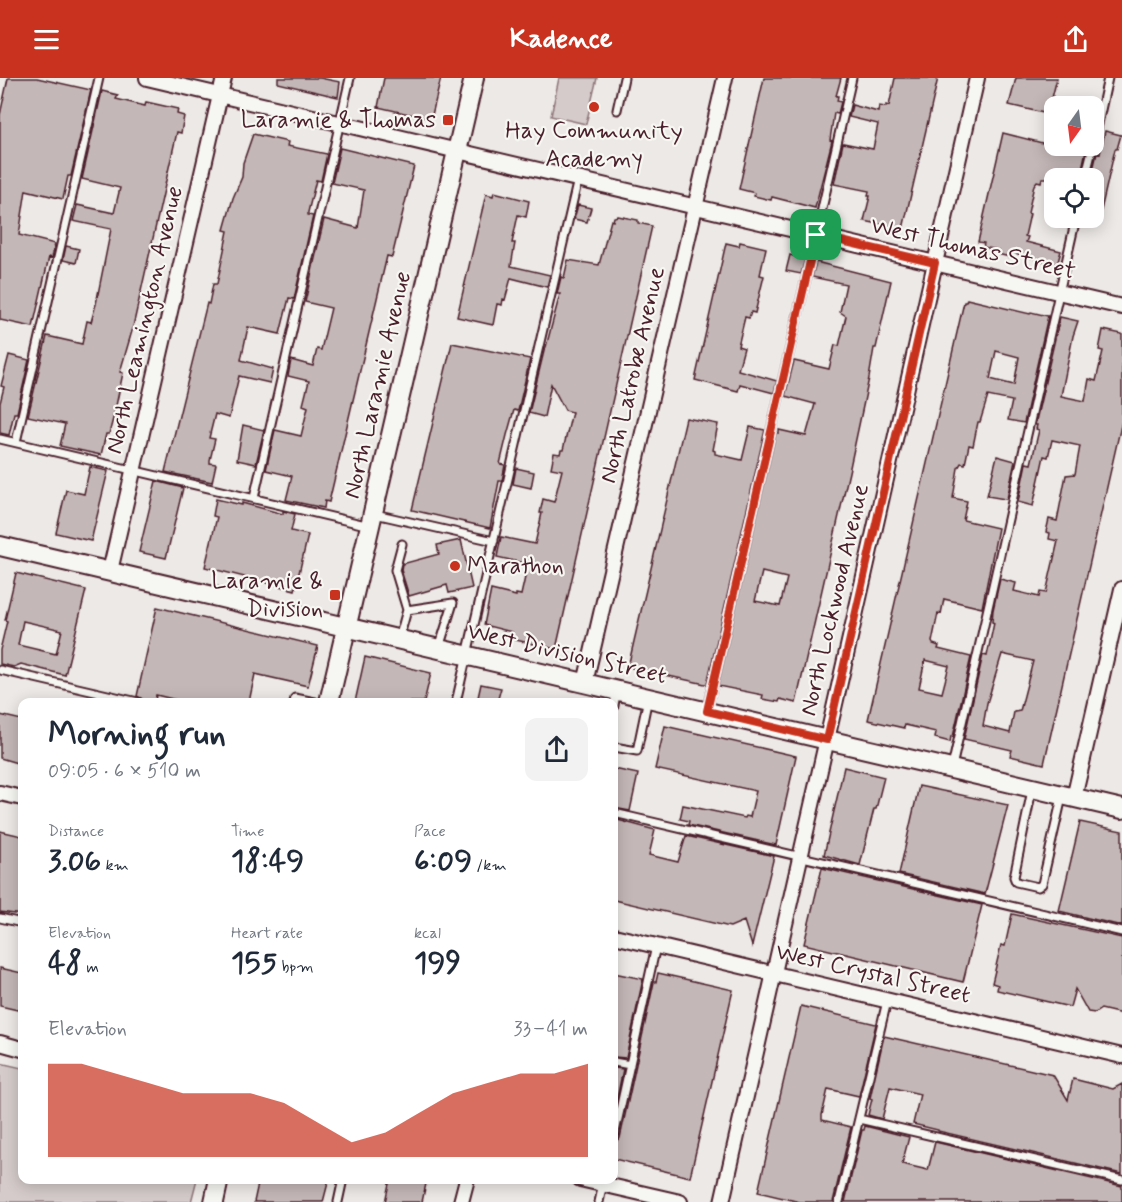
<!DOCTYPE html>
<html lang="en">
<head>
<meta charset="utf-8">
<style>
  :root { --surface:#fff; --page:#f2f2f3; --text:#1f2937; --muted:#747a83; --accent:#c8321e }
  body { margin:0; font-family:Mynerve,sans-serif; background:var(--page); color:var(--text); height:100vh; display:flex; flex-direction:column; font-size:22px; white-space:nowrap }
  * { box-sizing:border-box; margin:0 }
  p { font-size:20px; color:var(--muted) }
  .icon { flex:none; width:33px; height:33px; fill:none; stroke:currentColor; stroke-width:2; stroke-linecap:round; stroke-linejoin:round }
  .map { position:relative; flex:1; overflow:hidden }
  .side { position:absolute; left:18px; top:620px; width:600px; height:486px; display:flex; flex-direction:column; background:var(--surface); border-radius:12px; box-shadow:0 3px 15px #0003 }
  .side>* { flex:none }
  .needle { width:39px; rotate:194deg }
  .controls { position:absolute; left:1044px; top:18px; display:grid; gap:12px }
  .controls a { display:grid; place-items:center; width:60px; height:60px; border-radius:12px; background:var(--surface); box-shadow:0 3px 15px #0003; font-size:30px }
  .pin { position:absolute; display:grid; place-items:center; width:51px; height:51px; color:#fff; margin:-26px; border-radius:12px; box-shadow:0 3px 9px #0006 }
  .round { display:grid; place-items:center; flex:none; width:63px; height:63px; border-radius:12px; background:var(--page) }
  .overview { display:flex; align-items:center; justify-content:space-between; height:102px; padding:0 30px }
  h1 { font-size:33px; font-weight:700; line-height:45px }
  .stats { display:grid; grid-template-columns:repeat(3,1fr); gap:9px; height:102px; padding:6px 30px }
  .stats div { display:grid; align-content:center }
  .stats b { font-size:30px; font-weight:700 }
  .stats small { font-size:16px; font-weight:400 }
  .stats p { font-size:16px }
  .chart { height:168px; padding:12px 30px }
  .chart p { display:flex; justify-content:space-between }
  .chart svg { width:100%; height:108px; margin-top:6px; fill:var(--accent); opacity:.7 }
  header { display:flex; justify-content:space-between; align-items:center; height:78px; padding:0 30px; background:var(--accent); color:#fff; font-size:27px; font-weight:700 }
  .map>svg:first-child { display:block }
</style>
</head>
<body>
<header><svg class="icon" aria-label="menu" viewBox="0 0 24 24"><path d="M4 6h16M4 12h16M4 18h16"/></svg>Kadence<svg class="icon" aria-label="share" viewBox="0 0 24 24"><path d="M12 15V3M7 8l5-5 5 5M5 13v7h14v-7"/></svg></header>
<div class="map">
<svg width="1122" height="1124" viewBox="0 0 1122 1124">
  <rect width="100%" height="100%" fill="#ece9e6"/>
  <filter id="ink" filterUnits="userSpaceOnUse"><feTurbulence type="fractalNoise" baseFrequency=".0167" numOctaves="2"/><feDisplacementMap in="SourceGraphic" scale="12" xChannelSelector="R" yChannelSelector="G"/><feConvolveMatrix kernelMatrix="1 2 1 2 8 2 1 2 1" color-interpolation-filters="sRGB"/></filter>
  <g filter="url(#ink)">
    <path fill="#d4cbca" stroke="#8f757a" stroke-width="1.5" d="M 559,0 L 597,0 L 586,46 L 551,38 Z
      M 0,985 L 22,990 L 22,1101 L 197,1101 L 191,1124 L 0,1124 Z"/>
    <path fill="#c4b7b7" stroke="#4a1f2b" stroke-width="1.5" fill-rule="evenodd" d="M 8,0 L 37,0 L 91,12 L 71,98 L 68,98 L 63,121 L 26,112 L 19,157 L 55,166 L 52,180 L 49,179 L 33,249 L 0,242 L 0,37 Z
      M 278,0 L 320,0 L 340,4 L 338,19 L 278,5 Z
      M 384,0 L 441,0 L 431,41 L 378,29 Z
      M 764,0 L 841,0 L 836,18 L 838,18 L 837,23 L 841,24 L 838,36 L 834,35 L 830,62 L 832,63 L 815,130 L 772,119 L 771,122 L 754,118 L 755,115 L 739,111 Z
      M 895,0 L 938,0 L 903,151 L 864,143 L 870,118 L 868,118 L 869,113 L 834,106 L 843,65 L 873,71 L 878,46 L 849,39 L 852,27 L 878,34 L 879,28 L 886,29 L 886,27 L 889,28 Z
      M 1016,0 L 1057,0 L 1048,36 L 1009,27 Z
      M 102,13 L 118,17 L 116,21 L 145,28 L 146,24 L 178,31 L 177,36 L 184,38 L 181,55 L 177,54 L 132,253 L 120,294 L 123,295 L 114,337 L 109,356 L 106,356 L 101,377 L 60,368 L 65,346 L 28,338 L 47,258 L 82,266 L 87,243 L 91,244 L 96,226 L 111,151 L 73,143 L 77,127 L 114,135 L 120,110 L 82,101 Z
      M 1105,53 L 1121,57 L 1117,71 L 1115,71 L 1099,141 L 1094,140 L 1094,100 L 1091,100 L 1097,75 L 1100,76 Z
      M 1003,55 L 1054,68 L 1066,68 L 1086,72 L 1080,100 L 1042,100 L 1041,104 L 1037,103 L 1034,107 L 1028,135 L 1030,136 L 1025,158 L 1028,159 L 1026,164 L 1061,173 L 1057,187 L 1011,174 L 1010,179 L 997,176 L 998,172 L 983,169 L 984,165 L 978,164 Z
      M 253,56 L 288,64 L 287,68 L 327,76 L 321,103 L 316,102 L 308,134 L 308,137 L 313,138 L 294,221 L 289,220 L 280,256 L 248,249 L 241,282 L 273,291 L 270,305 L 239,298 L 229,340 L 215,336 L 209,360 L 215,361 L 210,382 L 210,385 L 216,386 L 212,404 L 165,394 L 207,225 L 209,226 L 213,206 L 217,206 L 228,153 L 224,152 L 233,120 L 242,99 L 243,85 Z
      M 340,70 L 414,88 L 392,179 L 387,178 L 329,424 L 325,423 L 324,430 L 286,422 L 292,398 L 266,392 L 275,352 L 301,358 L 308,329 L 303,327 L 309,303 L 288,298 L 291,282 L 313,288 L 317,271 L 321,272 L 331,230 L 305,224 L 324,141 L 358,150 L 364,112 L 332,105 Z
      M 494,114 L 529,123 L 526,139 L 518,137 L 512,165 L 515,165 L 511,188 L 550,197 L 547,209 L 511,200 L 505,222 L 503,221 L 502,227 L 497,226 L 493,247 L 457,239 L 486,116 L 493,118 Z
      M 578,127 L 591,130 L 587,144 L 574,141 Z
      M 618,138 L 638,142 L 638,145 L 652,148 L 556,571 L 511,561 L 512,554 L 484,547 L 491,512 L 516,518 L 516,516 L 521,517 L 528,486 L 497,479 L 501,459 L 535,466 L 542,435 L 540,435 L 543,421 L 554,424 L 562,392 L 551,390 L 554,375 L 560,376 L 561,372 L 563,372 L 572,334 L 565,332 L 551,306 L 544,339 L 529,335 L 545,269 L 546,269 L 560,216 L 557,216 L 561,199 L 564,200 L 568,182 L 599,187 L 611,142 L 613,143 L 614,139 Z
      M 740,164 L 766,170 L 760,197 L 764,198 L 755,235 L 751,234 L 749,240 L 745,239 L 738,268 L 744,270 L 738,292 L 777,303 L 774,315 L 740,306 L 738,313 L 695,302 L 726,165 L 739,168 Z
      M 66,168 L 79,171 L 76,185 L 63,182 Z
      M 790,177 L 805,181 L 801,196 L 786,193 Z
      M 816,184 L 891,203 L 876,270 L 874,270 L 869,300 L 849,394 L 796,625 L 780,621 L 779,624 L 762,621 L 763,617 L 718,608 L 776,355 L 779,355 L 779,352 L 806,358 L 815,326 L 785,318 L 794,283 L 829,291 L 835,267 L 839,268 L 846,238 L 840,234 L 846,206 L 812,199 ZM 762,494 L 787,500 L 780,528 L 755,523 Z
      M 967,221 L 1030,236 L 1031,234 L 1048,238 L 1024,345 L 1008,342 L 1012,323 L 988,318 L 980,344 L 978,344 L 973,368 L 969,367 L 965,386 L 961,385 L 958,390 L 953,420 L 967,423 L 963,442 L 998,450 L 982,530 L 944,521 L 941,536 L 938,535 L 932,564 L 933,566 L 939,568 L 938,571 L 971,579 L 953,659 L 951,658 L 950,664 L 935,660 L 936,654 L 905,647 L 904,650 L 868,642 L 964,224 L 966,224 ZM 996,273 L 1019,279 L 1014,307 L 990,301 ZM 925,582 L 949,588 L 942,615 L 919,610 Z
      M 1060,239 L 1078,243 L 1073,258 L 1061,318 L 1085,323 L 1089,301 L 1096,303 L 1103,273 L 1099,272 L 1103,252 L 1122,256 L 1122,343 L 1044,686 L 1010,678 L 1012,672 L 964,661 L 982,581 L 983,577 L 987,578 L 994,545 L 992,544 L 993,532 L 1000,501 L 1016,505 L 1014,513 L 1039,519 L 1040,514 L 1046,515 L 1058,463 L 1049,461 L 1050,455 L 1046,454 L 1049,441 L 1057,443 L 1066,397 L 1075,396 L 1080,368 L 1052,362 L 1048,379 L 1044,378 L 1033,428 L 1018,424 L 1026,385 L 1031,386 L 1039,352 L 1036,351 L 1037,347 L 1035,347 ZM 1002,576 L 1033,583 L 1020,633 L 1014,634 L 1010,655 L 983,648 L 987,625 Z
      M 452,265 L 530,281 L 518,333 L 514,332 L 507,357 L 500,386 L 505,387 L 502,403 L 499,403 L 490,450 L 412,432 Z
      M 9,277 L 29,282 L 17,335 L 14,335 L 9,357 L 0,355 L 0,325 L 4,309 L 1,308 Z
      M 686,340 L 718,346 L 713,372 L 715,373 L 715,376 L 742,382 L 750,349 L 765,352 L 707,606 L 705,606 L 628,589 Z
      M 243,347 L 264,352 L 256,386 L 237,382 Z
      M 997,378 L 1015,383 L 1007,421 L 1005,421 L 987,418 Z
      M 90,389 L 108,393 L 91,463 L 56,455 L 66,412 L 84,416 Z
      M 516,390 L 534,394 L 531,410 L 513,406 Z
      M 156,403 L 183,410 L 166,480 L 139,474 Z
      M 216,421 L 242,427 L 242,425 L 283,436 L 283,433 L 295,436 L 291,453 L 308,457 L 295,512 L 205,489 L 217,439 L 213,438 Z
      M 461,462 L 472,510 L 449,515 L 447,507 L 409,518 L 401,492 L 402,486 L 439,476 L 437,467 Z
      M 16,495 L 86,512 L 65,597 L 21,586 L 14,589 L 0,586 L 0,572 L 7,543 L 5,542 ZM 23,543 L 62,552 L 56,576 L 18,567 Z
      M 157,529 L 318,568 L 308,608 L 255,596 L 249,624 L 185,624 L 156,617 L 155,624 L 144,624 L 141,620 L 137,618 Z
      M 365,579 L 431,595 L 424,624 L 355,624 Z
      M 481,606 L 501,610 L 497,624 L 477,624 Z
      M 0,637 L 22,642 L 22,660 L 17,685 L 0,680 Z
      M 665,648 L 796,678 L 776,767 L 688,747 L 689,743 L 680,741 L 683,727 L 745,740 L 746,738 L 750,739 L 756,713 L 655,691 Z
      M 844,689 L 884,699 L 876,731 L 874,731 L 860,787 L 824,777 Z
      M 614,691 L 638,696 L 630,733 L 614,730 Z
      M 919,708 L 1008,727 L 985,816 L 899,796 Z
      M 614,741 L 655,752 L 649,777 L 678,784 L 686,758 L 774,778 L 752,868 L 744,843 L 730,849 L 614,822 Z
      M 1080,744 L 1122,753 L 1122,848 L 1059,833 Z
      M 0,753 L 22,758 L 22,837 L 0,834 Z
      M 822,790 L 982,827 L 963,904 L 804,866 Z
      M 1012,836 L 1122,860 L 1122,936 L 1101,931 L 1095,935 L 1088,934 L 1075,911 L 1070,929 L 997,912 L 998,907 L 992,905 L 1001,867 L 1005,868 Z
      M 0,890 L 22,895 L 22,933 L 0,928 Z
      M 614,895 L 643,901 L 626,980 L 614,979 Z
      M 658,895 L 733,912 L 690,1099 L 614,1081 L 614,1065 L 620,1060 L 654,904 L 656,904 Z
      M 801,928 L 876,946 L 859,1018 L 828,1011 L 822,1037 L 822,1042 L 851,1049 L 833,1124 L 800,1124 L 758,1114 Z
      M 884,958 L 1053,997 L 1068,1022 L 1073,1001 L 1113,1011 L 1122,1006 L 1122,1096 L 938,1053 L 938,1052 L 913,1046 L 920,1016 L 890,1009 L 882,1041 L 868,1037 L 872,1021 L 870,1020 Z
      M 614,990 L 623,991 L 614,1035 Z
      M 865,1048 L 909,1059 L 902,1086 L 928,1092 L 935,1064 L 1122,1108 L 1122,1124 L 845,1124 L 862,1052 L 864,1052 Z
      M 259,1101 L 329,1101 L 323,1124 L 254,1124 Z
      M 390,1101 L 427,1101 L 422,1124 L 385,1124 Z"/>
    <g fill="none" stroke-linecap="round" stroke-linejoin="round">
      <defs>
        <path id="lane" d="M 617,32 L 624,0
          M 1094,64 L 1108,0
          M 1085,100 L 1093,68
          M 0,361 L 370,448
          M 16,364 L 99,0
          M 254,420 L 350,0
          M 375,436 L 494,463
          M 407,532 L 453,525 L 439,570
          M 399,561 L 407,532 L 395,492 L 402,466
          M 0,592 L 138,624
          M 294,624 L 295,620 L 315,624
          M 456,624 L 578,101
          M 614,628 L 616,615
          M 707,632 L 852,0
          M 614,669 L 637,673 L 648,620
          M 952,689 L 1076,140
          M 1032,712 L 1014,799 L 1016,804 L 1038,809 L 1042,806 L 1062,719
          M 614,735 L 1122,854
          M 0,840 L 22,845
          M 614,984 L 630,987
          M 859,1041 L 1122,1102
          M 614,1059 L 656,868
          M 338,1124 L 343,1101
          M 599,1124 L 603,1106
          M 839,1124 L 887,923"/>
        <path id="street" d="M 147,0 L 1122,229
          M 110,493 L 224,0
          M 585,605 L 725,0
          M 0,715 L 22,720
          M 1074,720 L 1122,511
          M 614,858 L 1122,978
          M 0,965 L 22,971
          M 580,1101 L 680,1124
          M 461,1124 L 467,1101
          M 722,1124 L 977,0"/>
        <path id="secondary" d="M 0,468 L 1122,731
          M 329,624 L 474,0
          M 214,1124 L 219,1101"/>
      </defs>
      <use href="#lane" stroke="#4a1f2b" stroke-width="11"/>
      <use href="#street" stroke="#4a1f2b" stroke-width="18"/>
      <use href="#secondary" stroke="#4a1f2b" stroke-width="22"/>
      <use href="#lane" stroke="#f6f6f2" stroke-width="7"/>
      <use href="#street" stroke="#f6f6f2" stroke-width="14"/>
      <use href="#secondary" stroke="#f6f6f2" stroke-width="18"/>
    </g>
  </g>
  <g fill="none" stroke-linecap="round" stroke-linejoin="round" filter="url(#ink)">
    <defs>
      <path id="route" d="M 816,157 L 935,185 L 827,662 L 707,633 Z"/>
    </defs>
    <use href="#route" stroke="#fff" stroke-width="12"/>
    <use href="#route" stroke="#c8321e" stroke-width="8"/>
  </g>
  <g fill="#c8321e" stroke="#f6f6f2" stroke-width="2">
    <circle cx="594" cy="29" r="6"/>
    <rect x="442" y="36" width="12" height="12" rx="3"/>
    <circle cx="455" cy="488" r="6"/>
    <rect x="329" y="511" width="12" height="12" rx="3"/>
  </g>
  <g text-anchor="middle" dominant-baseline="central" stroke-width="4.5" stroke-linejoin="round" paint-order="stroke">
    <g font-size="24" fill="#4a1f2b" stroke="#f6f6f2" text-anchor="end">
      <text x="436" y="42">Laramie &amp; Thomas</text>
      <text x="594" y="53" text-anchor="middle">Hay Community<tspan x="594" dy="28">Academy</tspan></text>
      <text x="467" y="488" text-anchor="start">Marathon</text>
      <text x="323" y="503">Laramie &amp;<tspan x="323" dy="28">Division</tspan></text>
    </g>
    <g font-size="24" fill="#4a1f2b" stroke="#f6f6f2">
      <text transform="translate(973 171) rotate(13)">West Thomas Street</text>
      <text transform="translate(145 242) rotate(-77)">North Leamington Avenue</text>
      <text transform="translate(633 297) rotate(-77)">North Latrobe Avenue</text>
      <text transform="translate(378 307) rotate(-77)">North Laramie Avenue</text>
      <text transform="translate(835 522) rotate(-77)">North Lockwood Avenue</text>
      <text transform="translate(567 576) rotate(13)">West Division Street</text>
      <text transform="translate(873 896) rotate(13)">West Crystal Street</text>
    </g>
  </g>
</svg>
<div class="controls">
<a><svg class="needle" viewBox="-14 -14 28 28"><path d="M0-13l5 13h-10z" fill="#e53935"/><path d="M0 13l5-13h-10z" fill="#747a83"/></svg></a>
<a><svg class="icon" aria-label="locate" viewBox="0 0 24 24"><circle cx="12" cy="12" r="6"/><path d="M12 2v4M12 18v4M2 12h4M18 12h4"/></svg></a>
</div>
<div class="pin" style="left:816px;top:157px;background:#1e9e55"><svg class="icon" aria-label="arrive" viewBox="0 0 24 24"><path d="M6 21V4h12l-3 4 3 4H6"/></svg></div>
<section class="side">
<div class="overview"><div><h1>Morning run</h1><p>09:05 · 6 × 510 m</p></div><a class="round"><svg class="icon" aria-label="share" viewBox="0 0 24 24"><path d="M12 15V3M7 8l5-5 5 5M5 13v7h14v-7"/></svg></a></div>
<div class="stats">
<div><p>Distance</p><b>3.06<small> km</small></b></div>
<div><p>Time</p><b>18:49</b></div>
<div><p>Pace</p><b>6:09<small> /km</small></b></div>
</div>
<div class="stats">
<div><p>Elevation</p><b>48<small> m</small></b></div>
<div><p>Heart rate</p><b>155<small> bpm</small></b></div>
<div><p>kcal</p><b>199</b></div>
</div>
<div class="chart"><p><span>Elevation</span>33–41 m</p>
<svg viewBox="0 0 160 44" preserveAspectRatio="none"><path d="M0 44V6L10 6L20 10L30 14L40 18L50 18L60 18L70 22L80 30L90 38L100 34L110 26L120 18L130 14L140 10L150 10L160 6V44z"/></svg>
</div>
</section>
</div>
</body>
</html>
